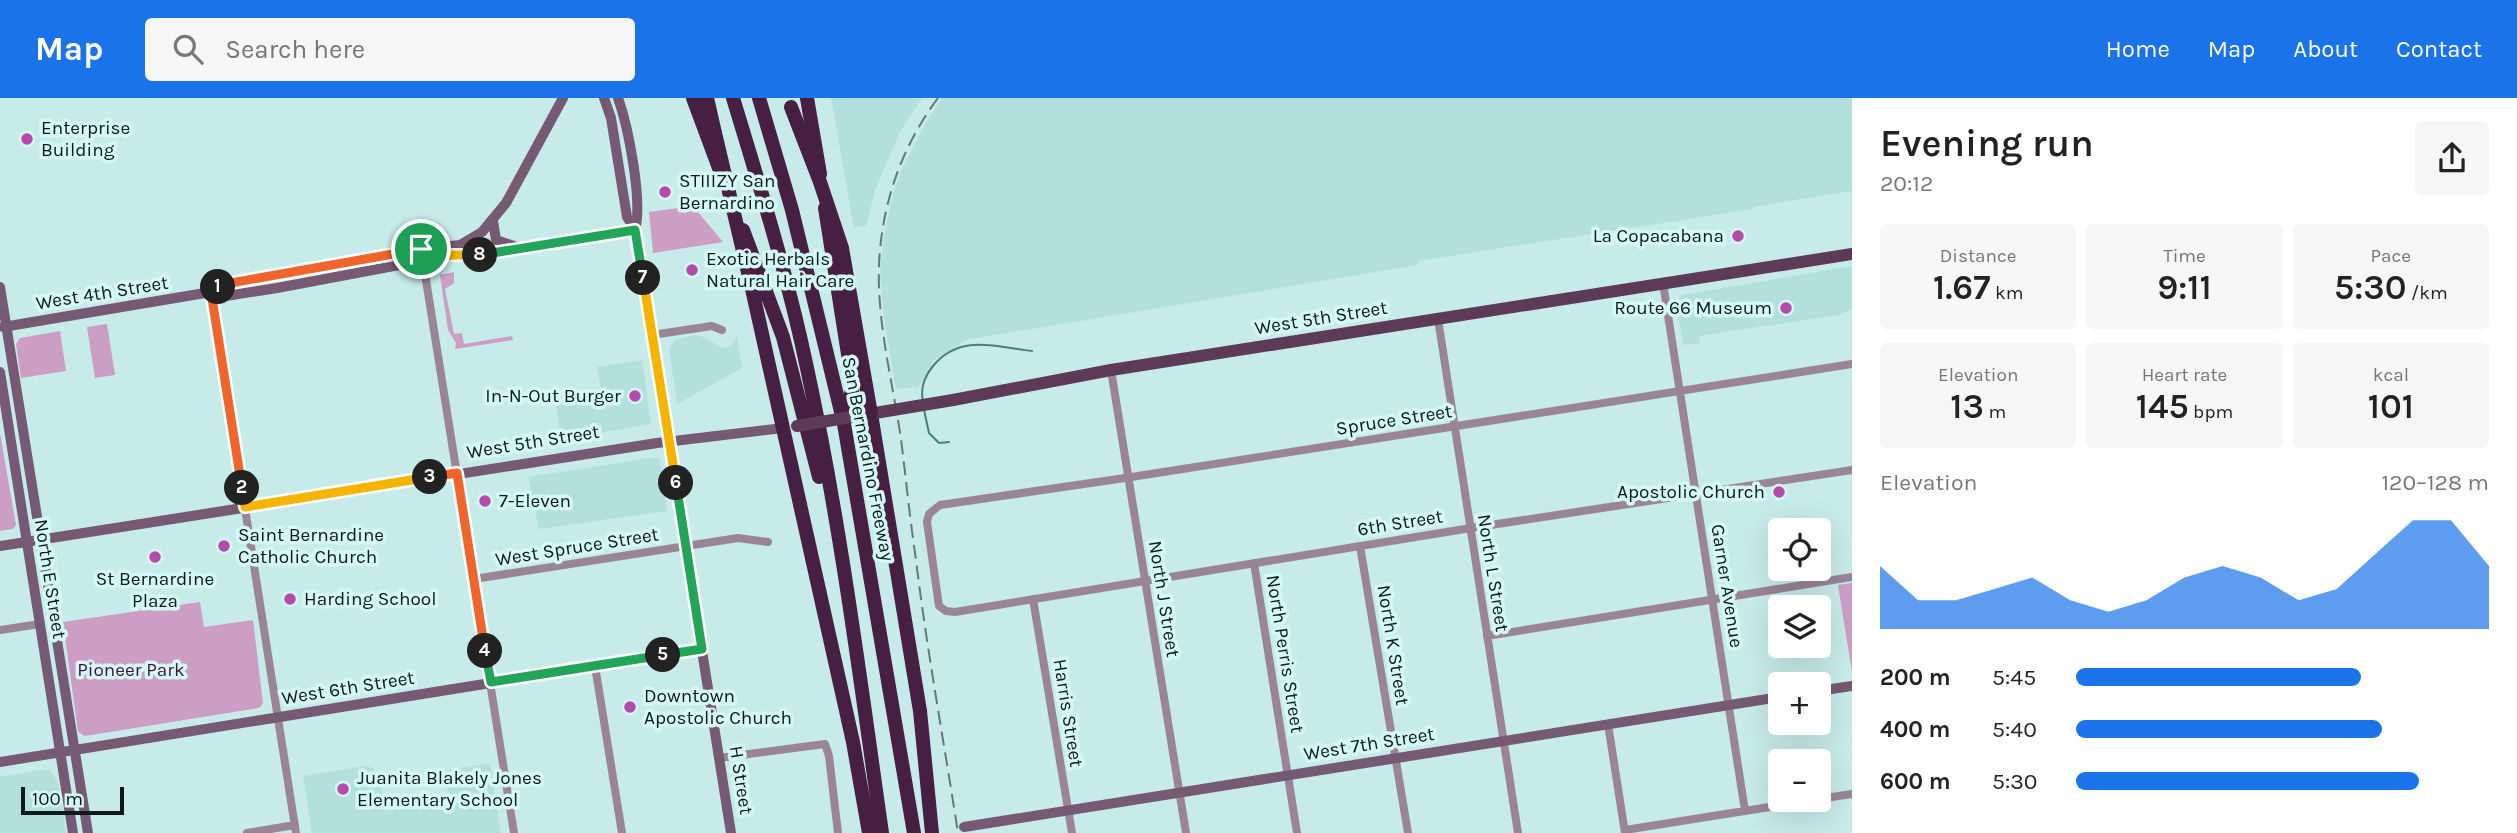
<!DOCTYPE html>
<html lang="en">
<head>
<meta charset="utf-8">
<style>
  :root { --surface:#fff; --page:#f6f6f6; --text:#222; --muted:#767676; --accent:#1a73e8 }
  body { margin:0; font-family:Karla,sans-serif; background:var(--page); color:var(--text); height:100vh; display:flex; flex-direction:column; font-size:26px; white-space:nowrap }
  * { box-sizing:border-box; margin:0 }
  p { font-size:23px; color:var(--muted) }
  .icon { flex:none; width:38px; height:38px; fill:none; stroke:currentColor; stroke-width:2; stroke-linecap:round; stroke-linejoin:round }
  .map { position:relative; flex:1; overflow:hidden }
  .side { display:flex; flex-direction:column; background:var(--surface); width:665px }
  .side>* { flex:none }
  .controls { position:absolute; left:1768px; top:420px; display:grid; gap:14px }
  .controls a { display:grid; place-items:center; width:63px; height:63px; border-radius:7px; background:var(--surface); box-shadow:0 7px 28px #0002; font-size:35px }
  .scale { position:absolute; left:21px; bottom:18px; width:103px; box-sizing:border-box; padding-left:7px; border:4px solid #0c1918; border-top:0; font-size:19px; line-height:24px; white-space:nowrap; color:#0c1918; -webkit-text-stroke:5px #d4f8f6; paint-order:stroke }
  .pin { position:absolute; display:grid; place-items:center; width:60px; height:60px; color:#fff; margin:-30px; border:4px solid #fff; border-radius:50%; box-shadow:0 2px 7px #0007 }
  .km { position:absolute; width:35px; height:35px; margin:-18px; border-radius:50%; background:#222; color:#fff; font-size:19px; line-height:35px; text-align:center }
  .round { display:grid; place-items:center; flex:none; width:74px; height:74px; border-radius:7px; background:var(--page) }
  .head { display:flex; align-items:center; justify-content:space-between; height:119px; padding:0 28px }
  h1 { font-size:38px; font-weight:600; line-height:52px }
  .figures { display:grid; grid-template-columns:repeat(3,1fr); gap:10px; height:119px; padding:7px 28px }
  .figures div { display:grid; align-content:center; border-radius:7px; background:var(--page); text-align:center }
  .figures b { font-size:35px; font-weight:600 }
  .figures small { font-size:19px; font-weight:400 }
  .figures p { font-size:19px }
  .chart { height:196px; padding:14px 28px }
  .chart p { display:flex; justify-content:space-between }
  .chart svg { width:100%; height:126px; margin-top:7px; fill:var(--accent); opacity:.7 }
  ul { padding:0 28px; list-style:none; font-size:23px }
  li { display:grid; grid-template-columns:112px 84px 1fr; align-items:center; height:52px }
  li i { height:18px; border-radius:9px; background:var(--accent) }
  header { display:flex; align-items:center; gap:42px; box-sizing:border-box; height:98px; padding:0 35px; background:var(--accent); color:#fff }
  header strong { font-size:33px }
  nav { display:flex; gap:38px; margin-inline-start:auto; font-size:24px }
  .search { width:490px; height:63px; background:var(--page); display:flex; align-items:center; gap:18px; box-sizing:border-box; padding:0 24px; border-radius:7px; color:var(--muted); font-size:26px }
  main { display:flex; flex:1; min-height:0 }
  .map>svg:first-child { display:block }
</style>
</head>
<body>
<header>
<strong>Map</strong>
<div class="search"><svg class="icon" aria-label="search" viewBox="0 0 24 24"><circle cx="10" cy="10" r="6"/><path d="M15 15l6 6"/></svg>Search here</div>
<nav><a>Home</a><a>Map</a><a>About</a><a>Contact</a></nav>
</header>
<main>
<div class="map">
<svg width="1852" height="735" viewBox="0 0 1852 735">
  <rect width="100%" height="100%" fill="#c7ebe9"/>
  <path fill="#b3dfdd" d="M 831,0 L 922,0 L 900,34 L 875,92 L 866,128 L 854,130 Z
    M 942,0 L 1852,0 L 1852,93 L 1754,109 L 1754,111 L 1418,163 L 1418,167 L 966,242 L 934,262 L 919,289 L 896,291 L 884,220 L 880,174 L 884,138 L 892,100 L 902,71 L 925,26 Z
    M 1852,168 L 1852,211 L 1839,217 L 1699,238 L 1700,245 L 1683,247 L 1676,205 L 1681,197 Z
    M 696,237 L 706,240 L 722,250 L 731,248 L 737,238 L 742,270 L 677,306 L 669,251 L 676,241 Z
    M 642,262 L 651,326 L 561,342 L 555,300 L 601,291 L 597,269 Z
    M 656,359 L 660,361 L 667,413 L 539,431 L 528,379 Z
    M 490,665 L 501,735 L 312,735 L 303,678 L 365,668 L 373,670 L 379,679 L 385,713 L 449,703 L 444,673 Z
    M 49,671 L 58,684 L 66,735 L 0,735 L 0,679 Z"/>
  <path fill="#cc9ec5" d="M 693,108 L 723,144 L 653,155 L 649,114 Z
    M 454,174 L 454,185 L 445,191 L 454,236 L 462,235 L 464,246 L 512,238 L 513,242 L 455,251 L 456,245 L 448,232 L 440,177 Z
    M 107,226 L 115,277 L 95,280 L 87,229 Z
    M 60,233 L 66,273 L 21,280 L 16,246 L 20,240 Z
    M 0,335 L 16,427 L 13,431 L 0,433 Z
    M 1852,485 L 1852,574 L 1838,487 Z
    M 200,504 L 204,529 L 253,522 L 263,605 L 259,610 L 85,638 L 78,634 L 63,524 Z"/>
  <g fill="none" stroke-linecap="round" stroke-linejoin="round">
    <path stroke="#45817e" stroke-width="2" d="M 923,303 C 920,290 924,279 933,268 C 960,235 996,249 1032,253
      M 924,312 L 929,335 L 939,345 L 949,344"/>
    <path stroke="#9a8596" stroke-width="8" d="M 422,157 L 514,735
      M 1663,185 L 1745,713
      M 211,194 L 296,735
      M 1438,221 L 1518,735
      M 652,237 L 712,228 L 722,232
      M 1852,266 L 1125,380 L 940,407 L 929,416 L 927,424 L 939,508 L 946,513 L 955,514 L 1471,430 L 1852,372
      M 1111,272 L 1186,735
      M 1360,448 L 1408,735
      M 1254,465 L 1297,735
      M 474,481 L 738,440 L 768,444
      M 1033,501 L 1072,735
      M 0,532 L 40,526
      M 1487,538 L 1852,479
      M 595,568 L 622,735
      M 1608,626 L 1625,735
      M 719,660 L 825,646 L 829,658 L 838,735
      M 1818,701 L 1852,696
      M 1625,732 L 1814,702
      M 247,735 L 295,727"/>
    <path stroke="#765972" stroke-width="10" d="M 604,0 L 611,20 L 627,119 L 635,132 L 731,735
      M 618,0 C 628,28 643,103 635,132
      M 493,123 L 496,142 L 517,149
      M 452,157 L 474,158 L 635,132
      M 0,189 L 88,735
      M 211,194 L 226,198 L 277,190 L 452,157 L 460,147 L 482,134 L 506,105 L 563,0
      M 3,229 L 211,194 L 225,186 L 421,151 L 460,147
      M 0,274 L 73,735
      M 0,448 L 657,345 L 783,330
      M 1818,593 L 1852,588
      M 0,664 L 702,551
      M 964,729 L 1780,599"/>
    <path stroke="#5d3a58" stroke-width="12" d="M 953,302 L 1111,272 L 1852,156"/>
    <path stroke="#461f42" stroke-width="14" d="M 693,0 L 719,70
      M 707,0 L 715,35
      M 733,0 C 760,89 788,179 807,270 C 840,423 860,580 882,735
      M 759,0 L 792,112 L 844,326 L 914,735
      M 807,0 L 820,76
      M 825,110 L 853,288 L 845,321
      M 743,132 L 783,239 L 819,379
      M 752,191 L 853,644 L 869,735
      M 871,316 L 920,613 L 932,735"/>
    <path stroke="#627a78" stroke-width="2" stroke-dasharray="14 7" stroke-linecap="butt" d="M 938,0 C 905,44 885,96 880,152 C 874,215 892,279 901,341 C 906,381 910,422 916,462 C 927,553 944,644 958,735"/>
    <path stroke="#5d3a58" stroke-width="12" d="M 797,328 L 953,302"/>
    <path stroke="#461f42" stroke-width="14" d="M 791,9 L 820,84 L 842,150 L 871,316
      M 715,35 L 752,191"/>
  </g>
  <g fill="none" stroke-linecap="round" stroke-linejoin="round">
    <defs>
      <path id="split-1" d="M 218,189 L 225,186 L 421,151"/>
      <path id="split-2" d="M 218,189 L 211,194 L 242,390"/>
      <path id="split-3" d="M 242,390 L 245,409 L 430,379"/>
      <path id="split-4" d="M 430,379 L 457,375 L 485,553"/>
      <path id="split-5" d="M 485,553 L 491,584 L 663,557"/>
      <path id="split-6" d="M 663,557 L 702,551 L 676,385"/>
      <path id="split-7" d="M 643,180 L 676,385"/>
      <path id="split-8" d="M 480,157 L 635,132 L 643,180"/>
      <path id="split-9" d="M 421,151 L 423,163 L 452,157 L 480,157"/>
    </defs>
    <use href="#split-1" stroke="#fff" stroke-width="14"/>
    <use href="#split-2" stroke="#fff" stroke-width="14"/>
    <use href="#split-3" stroke="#fff" stroke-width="14"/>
    <use href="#split-4" stroke="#fff" stroke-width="14"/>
    <use href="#split-5" stroke="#fff" stroke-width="14"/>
    <use href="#split-6" stroke="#fff" stroke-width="14"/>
    <use href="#split-7" stroke="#fff" stroke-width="14"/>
    <use href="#split-8" stroke="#fff" stroke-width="14"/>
    <use href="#split-9" stroke="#fff" stroke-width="14"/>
    <use href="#split-1" stroke="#f0652b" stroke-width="9"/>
    <use href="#split-2" stroke="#f0652b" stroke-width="9"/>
    <use href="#split-3" stroke="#f5b400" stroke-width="9"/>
    <use href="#split-4" stroke="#f0652b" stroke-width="9"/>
    <use href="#split-5" stroke="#22a559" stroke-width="9"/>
    <use href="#split-6" stroke="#22a559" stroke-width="9"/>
    <use href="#split-7" stroke="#f5b400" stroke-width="9"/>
    <use href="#split-8" stroke="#22a559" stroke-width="9"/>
    <use href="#split-9" stroke="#f5b400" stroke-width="9"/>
  </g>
  <g fill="#b64aab" stroke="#d4f8f6" stroke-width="2.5">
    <circle cx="27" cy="41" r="7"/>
    <circle cx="665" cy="94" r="7"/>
    <circle cx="1738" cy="138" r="7"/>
    <circle cx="692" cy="172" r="7"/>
    <circle cx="1786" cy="210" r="7"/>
    <circle cx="635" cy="298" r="7"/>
    <circle cx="1779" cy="394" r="7"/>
    <circle cx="485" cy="403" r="7"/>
    <circle cx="224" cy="448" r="7"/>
    <circle cx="155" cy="459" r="7"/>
    <circle cx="290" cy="501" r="7"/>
    <circle cx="630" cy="609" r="7"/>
    <circle cx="343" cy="691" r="7"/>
  </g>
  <g text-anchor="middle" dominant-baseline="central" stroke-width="7" stroke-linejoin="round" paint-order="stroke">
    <g font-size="19" fill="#0c1918" stroke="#d4f8f6" text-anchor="start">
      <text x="41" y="30">Enterprise<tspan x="41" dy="22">Building</tspan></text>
      <text x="679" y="83">STIIIZY San<tspan x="679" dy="22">Bernardino</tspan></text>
      <text x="1724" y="138" text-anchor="end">La Copacabana</text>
      <text x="706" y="161">Exotic Herbals<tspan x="706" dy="22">Natural Hair Care</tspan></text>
      <text x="1772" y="210" text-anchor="end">Route 66 Museum</text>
      <text x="621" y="298" text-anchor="end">In-N-Out Burger</text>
      <text x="1765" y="394" text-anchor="end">Apostolic Church</text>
      <text x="499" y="403">7-Eleven</text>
      <text x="238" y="437">Saint Bernardine<tspan x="238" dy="22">Catholic Church</tspan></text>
      <text x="155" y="481" text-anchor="middle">St Bernardine<tspan x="155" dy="22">Plaza</tspan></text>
      <text x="304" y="501">Harding School</text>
      <text x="644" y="598">Downtown<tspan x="644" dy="22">Apostolic Church</tspan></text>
      <text x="357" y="680">Juanita Blakely Jones<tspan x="357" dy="22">Elementary School</tspan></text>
    </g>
    <g font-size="19" fill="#0c1918" stroke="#d4f8f6">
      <text transform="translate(102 195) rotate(-9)">West 4th Street</text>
      <text transform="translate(1321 220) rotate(-9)">West 5th Street</text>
      <text transform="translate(1394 322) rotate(-9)">Spruce Street</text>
      <text transform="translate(533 344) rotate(-9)">West 5th Street</text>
      <text transform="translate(868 361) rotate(79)">San Bernardino Freeway</text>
      <text transform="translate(1400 425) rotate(-9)">6th Street</text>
      <text transform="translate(577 449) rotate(-9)">West Spruce Street</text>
      <text transform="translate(1493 475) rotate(81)">North L Street</text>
      <text transform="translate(50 481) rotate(81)">North E Street</text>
      <text transform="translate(1727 488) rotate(81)">Garner Avenue</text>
      <text transform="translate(1164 501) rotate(81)">North J Street</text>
      <text transform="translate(1393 547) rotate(81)">North K Street</text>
      <text transform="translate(1285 556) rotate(81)">North Perris Street</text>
      <text transform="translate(348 590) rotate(-9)">West 6th Street</text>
      <text transform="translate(1068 615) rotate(81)">Harris Street</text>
      <text transform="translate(1369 646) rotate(-9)">West 7th Street</text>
      <text transform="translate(741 682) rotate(81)">H Street</text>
    </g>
    <g font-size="19" fill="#480e43" stroke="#d4f8f6">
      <text x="131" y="572">Pioneer Park</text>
    </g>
  </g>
</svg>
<div class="controls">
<a><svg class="icon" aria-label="locate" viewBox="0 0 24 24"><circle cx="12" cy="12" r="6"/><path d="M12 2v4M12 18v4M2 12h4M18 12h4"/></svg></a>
<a><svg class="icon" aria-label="layers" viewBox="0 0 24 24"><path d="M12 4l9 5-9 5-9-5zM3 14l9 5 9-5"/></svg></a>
<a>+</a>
<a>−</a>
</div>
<div class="scale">100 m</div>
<div class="pin" style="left:421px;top:151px;background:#1e9e55"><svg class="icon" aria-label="arrive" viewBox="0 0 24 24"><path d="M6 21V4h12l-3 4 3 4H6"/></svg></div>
<b class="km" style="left:218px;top:189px">1</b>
<b class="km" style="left:242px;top:390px">2</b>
<b class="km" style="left:430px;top:379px">3</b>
<b class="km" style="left:485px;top:553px">4</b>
<b class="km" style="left:663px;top:557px">5</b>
<b class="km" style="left:676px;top:385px">6</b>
<b class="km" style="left:643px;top:180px">7</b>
<b class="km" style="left:480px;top:157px">8</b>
</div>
<section class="side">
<div class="head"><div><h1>Evening run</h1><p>20:12</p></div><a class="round"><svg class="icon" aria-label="share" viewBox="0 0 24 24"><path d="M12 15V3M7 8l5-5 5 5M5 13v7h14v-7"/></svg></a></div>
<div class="figures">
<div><p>Distance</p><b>1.67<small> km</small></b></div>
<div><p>Time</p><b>9:11</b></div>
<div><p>Pace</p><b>5:30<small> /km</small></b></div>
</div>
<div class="figures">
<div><p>Elevation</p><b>13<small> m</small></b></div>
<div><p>Heart rate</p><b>145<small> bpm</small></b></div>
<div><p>kcal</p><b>101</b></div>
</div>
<div class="chart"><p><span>Elevation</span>120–128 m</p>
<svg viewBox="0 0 160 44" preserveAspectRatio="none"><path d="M0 44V22L10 34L20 34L30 30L40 26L50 34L60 38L70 34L80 26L90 22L100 26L110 34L120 30L130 18L140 6L150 6L160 22V44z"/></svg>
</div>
<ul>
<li><b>200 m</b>5:45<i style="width:69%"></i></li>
<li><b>400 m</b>5:40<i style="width:74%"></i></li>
<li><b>600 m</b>5:30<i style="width:83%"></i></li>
</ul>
</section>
</main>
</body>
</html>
